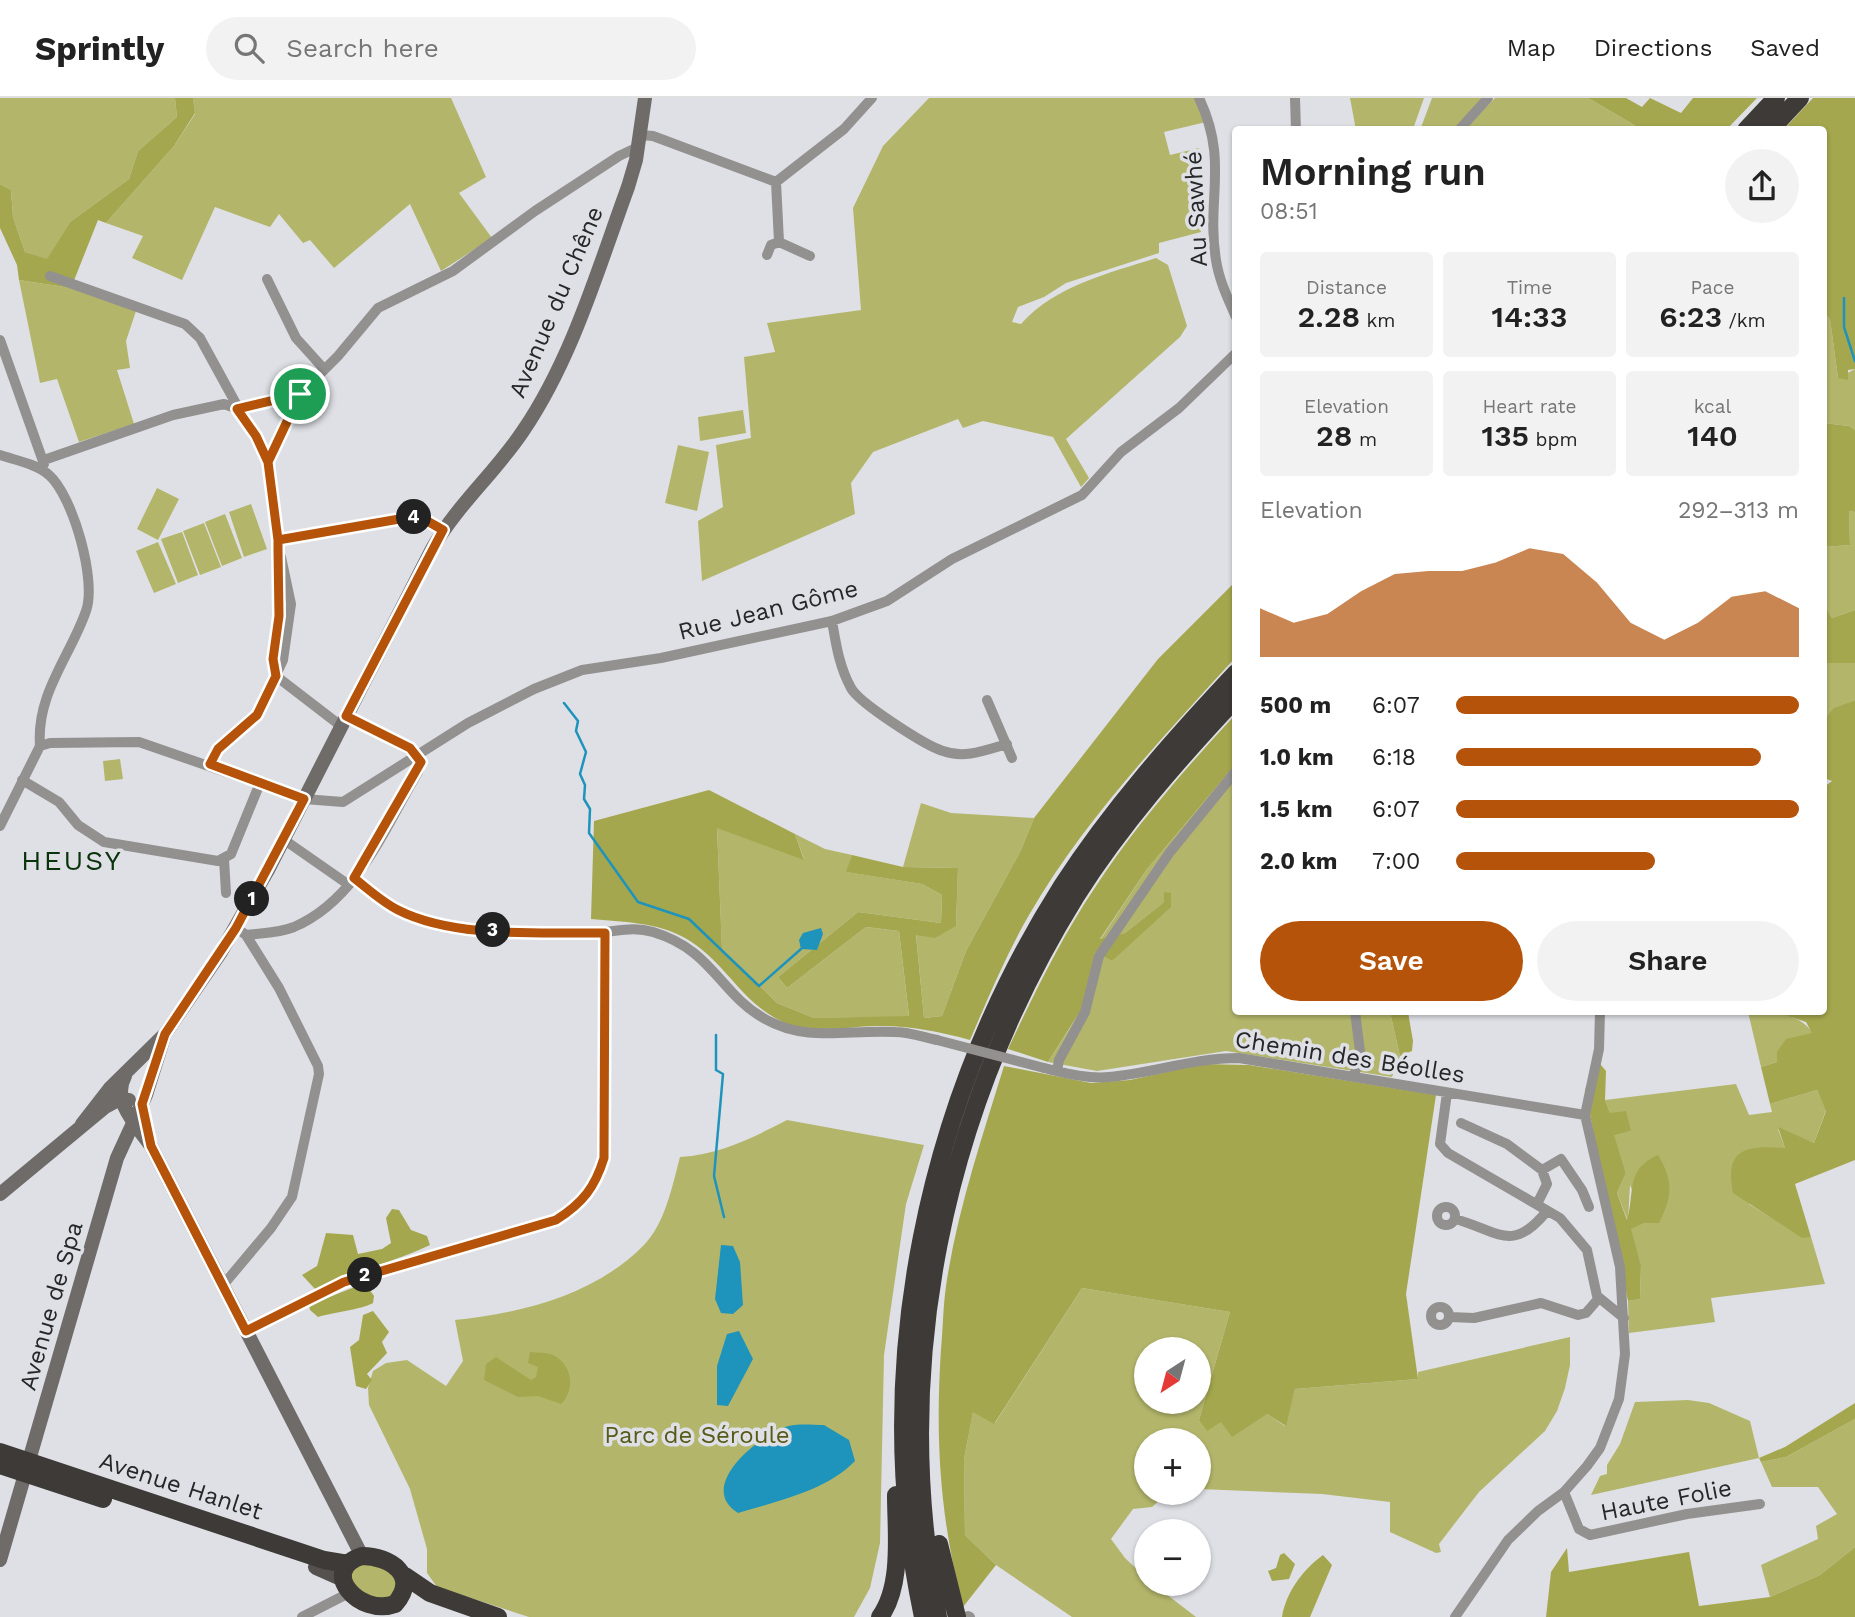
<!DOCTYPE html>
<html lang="en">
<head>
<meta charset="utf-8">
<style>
  :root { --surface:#fff; --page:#f2f2f2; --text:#222; --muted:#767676; --line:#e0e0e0; --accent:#b45309 }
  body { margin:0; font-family:"Work Sans",sans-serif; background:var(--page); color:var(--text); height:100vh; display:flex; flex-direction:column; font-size:26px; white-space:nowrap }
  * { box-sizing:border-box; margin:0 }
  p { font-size:23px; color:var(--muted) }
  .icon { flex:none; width:38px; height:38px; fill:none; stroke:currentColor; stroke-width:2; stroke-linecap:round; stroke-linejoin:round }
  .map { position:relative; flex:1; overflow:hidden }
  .drawer { position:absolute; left:1232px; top:28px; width:595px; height:889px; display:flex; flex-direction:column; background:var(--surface); border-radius:7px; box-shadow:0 2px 5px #0004 }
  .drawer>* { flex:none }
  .needle { width:46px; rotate:216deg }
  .tools { position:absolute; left:1134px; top:1239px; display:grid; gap:14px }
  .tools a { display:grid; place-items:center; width:77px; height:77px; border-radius:50%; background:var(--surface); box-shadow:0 2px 5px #0004; font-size:35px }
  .pin { position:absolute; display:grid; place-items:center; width:60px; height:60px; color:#fff; margin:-30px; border:4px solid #fff; border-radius:50%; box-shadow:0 2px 7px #0007 }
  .km { position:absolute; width:35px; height:35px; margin:-18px; border-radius:50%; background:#222; color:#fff; font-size:19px; line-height:35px; text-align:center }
  .round { display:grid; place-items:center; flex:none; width:74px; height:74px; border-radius:37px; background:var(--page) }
  .overview { display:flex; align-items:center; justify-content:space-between; height:119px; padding:0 28px }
  h1 { font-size:38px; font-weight:600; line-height:52px }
  .figures { display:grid; grid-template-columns:repeat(3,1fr); gap:10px; height:119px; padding:7px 28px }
  .figures div { display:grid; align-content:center; border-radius:7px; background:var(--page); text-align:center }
  .figures b { font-size:30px; font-weight:600 }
  .figures small { font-size:19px; font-weight:400 }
  .figures p { font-size:19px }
  .chart { height:196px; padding:14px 28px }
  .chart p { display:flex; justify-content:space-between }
  .chart svg { width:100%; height:126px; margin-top:7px; fill:var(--accent); opacity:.7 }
  .cta { display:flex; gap:14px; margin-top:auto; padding:14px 28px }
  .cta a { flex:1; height:80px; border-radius:42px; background:var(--accent); color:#fff; font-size:28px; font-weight:600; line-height:80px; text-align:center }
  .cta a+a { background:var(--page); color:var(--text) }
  ul { padding:0 28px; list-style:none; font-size:23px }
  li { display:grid; grid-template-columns:112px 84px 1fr; align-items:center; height:52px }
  li i { height:18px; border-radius:9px; background:var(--accent) }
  header { display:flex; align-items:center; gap:42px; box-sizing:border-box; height:98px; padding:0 35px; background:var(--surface); border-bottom:2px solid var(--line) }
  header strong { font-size:33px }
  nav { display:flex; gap:38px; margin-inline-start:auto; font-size:24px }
  .search { width:490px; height:63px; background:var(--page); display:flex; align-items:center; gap:18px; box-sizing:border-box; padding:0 24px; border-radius:38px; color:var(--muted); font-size:26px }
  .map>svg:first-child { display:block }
</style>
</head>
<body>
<header>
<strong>Sprintly</strong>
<div class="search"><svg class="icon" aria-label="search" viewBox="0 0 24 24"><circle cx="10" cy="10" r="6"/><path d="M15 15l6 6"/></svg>Search here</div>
<nav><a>Map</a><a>Directions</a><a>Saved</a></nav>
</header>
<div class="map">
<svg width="1855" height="1519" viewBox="0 0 1855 1519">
  <rect width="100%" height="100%" fill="#dee0e5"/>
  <path fill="#b3b66a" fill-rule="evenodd" d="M 0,0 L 175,0 L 177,19 L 138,53 L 129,81 L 70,124 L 47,162 L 25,154 L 13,119 L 11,92 L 0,86 Z
    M 193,0 L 451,0 L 486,79 L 459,95 L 492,140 L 441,173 L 410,106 L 334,170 L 310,142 L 303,145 L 279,116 L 270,129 L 215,109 L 182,182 L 132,160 L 143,138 L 106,125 L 174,48 L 195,16 Z
    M 929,0 L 1195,0 L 1206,24 L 1164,34 L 1170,57 L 1199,50 L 1199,108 L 1206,128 L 1200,129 L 1201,134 L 1159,145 L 1159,155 L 1066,185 L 1044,199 L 1018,209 L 1012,224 L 1021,226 C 1056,187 1107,176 1156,160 L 1168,167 L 1187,228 L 1180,239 L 1066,341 L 1089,380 L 1081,389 L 1053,339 L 983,323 L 963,330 L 958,321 L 873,354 L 851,385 L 855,416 L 702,483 L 698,423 L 723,409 L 716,347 L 751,340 L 744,259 L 775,254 L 767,225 L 861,212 L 853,110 L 883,48 Z
    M 1350,0 L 1424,0 L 1413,31 L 1356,32 Z
    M 1432,0 L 1484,0 L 1454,31 L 1420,32 Z
    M 1495,0 L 1588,0 L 1641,31 L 1464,32 Z
    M 19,182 L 71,190 L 137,210 L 126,243 L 130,270 L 117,272 L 134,326 L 79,344 L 57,281 L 40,285 Z
    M 1824,215 L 1830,221 L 1838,280 L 1855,271 L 1855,332 L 1849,328 L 1824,325 Z
    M 743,312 L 746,335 L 700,343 L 698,319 Z
    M 678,347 L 709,354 L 697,413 L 665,405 Z
    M 157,390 L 179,401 L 158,442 L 137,431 Z
    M 251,406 L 267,451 L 244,459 L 229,414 Z
    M 1849,413 L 1855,414 L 1855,512 L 1832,520 L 1827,511 L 1824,512 L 1824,449 L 1850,447 Z
    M 225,416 L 242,460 L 222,468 L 205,424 Z
    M 204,425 L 221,469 L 200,477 L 183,433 Z
    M 182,434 L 198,477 L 178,485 L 161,441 Z
    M 158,444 L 176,486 L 154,495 L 136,453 Z
    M 1824,565 L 1855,565 L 1855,602 L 1835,610 L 1824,621 Z
    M 120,661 L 123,681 L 105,683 L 103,663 Z
    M 1235,667 L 1236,914 L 1390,914 L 1400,958 L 1392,979 L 1226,953 L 1097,973 L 1048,964 L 1083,910 L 1095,853 L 1112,863 L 1164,804 L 1125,835 L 1100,842 L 1147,771 Z
    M 921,705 L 951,715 L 1034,720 L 1021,752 L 966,853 L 942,918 L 924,920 L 916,836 L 956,828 L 958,770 L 903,769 Z
    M 717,729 L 804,761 L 795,736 L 825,751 L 852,757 L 847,774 L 922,786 L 942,797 L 941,825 L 858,814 L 778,879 L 787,890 L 866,829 L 899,833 L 909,919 L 814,920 L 777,905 L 722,851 Z
    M 1748,914 C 1772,914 1798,914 1813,935 L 1777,964 L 1761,969 Z
    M 1736,986 L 1749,1017 L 1772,1014 L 1770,1006 L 1817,992 L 1826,1012 L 1814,1045 L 1778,1031 L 1785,1050 L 1749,1106 L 1802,1139 L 1811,1139 L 1825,1186 L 1711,1200 L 1715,1224 L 1629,1235 L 1628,1203 L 1640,1201 L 1641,1167 L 1630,1131 L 1645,1125 L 1630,1087 L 1628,1123 L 1617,1095 L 1626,1075 L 1613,1036 L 1631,1033 L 1610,1015 L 1605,1002 Z
    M 787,1022 L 924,1047 L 906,1106 L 884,1257 L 880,1445 L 870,1490 L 854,1519 L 529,1519 L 437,1489 L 427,1475 L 427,1451 L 410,1391 L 369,1307 L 368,1290 L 373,1273 L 386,1265 L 407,1262 L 446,1288 L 463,1263 L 455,1222 C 521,1215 593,1198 643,1148 C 665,1126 672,1089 680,1059 C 721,1056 752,1040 787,1022 Z
    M 1082,1190 L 1230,1214 L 1199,1322 L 1221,1323 L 1267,1316 L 1285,1328 L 1295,1291 L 1418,1281 L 1418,1274 L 1570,1239 L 1570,1267 L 1565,1290 L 1557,1313 L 1545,1333 L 1479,1394 L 1439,1446 L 1441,1454 L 1436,1455 L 1390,1434 L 1390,1404 L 1322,1396 L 1199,1391 L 1199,1342 L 1146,1342 L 1146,1395 L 1168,1395 L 1152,1409 L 1133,1411 L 1111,1441 L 1125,1460 L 1146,1480 L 1146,1486 L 1153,1486 L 1196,1519 L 1072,1519 L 996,1467 L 965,1437 L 964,1361 L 973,1313 L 995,1325 ZM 1146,1251 L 1199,1251 L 1199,1304 L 1146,1304 Z
    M 1688,1302 L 1709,1305 L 1750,1323 L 1759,1360 L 1591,1397 L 1600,1378 L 1607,1376 L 1607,1367 L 1620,1346 L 1635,1304 Z
    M 1855,1321 L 1855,1449 L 1820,1477 L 1770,1499 L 1761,1467 L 1818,1441 L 1816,1428 L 1837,1416 L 1818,1389 L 1772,1389 L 1761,1364 L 1786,1359 Z
    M 360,1464 L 394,1473 L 399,1490 L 387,1503 L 357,1496 L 349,1475 Z"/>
  <path fill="#a5a74e" d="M 175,0 L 193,0 L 195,15 L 174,48 L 106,125 L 98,122 L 71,190 L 19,182 L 17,167 L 0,130 L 0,86 L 11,92 L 13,119 L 25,154 L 47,161 L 70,124 L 129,81 L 138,53 L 177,19 Z
    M 1588,0 L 1626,0 L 1642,9 L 1650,0 L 1681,15 L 1693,0 L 1757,0 L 1727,31 L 1641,31 Z
    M 1813,0 L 1855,0 L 1855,271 L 1848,272 L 1848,282 L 1838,280 L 1830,221 L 1824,215 L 1824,179 L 1827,174 L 1824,167 L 1824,32 L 1784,31 Z
    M 1824,325 L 1849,328 L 1855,332 L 1855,414 L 1849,413 L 1850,447 L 1824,449 Z
    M 1235,484 L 1235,560 C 1162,640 1084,722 1029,817 C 1006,857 988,900 970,942 C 941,934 911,928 881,928 C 857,927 816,936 795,929 C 742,911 729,865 685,840 C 657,824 622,824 591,821 L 594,723 L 709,692 L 795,736 L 804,762 L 717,730 L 722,851 L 777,905 L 814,920 L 909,918 L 899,833 L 866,829 L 787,890 L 778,879 L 858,814 L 941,825 L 942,797 L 922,786 L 846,774 L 852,757 L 903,769 L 958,770 L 956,828 L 935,840 L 916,837 L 924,920 L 942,918 L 966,853 L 1021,752 L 1034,720 L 1158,561 Z
    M 1827,511 L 1832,520 L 1855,512 L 1855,565 L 1824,565 L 1824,512 Z
    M 1855,602 L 1855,1062 L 1795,1086 L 1811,1139 L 1802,1140 L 1733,1095 C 1724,1050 1746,1047 1785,1050 L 1778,1029 L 1814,1045 L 1826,1013 L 1817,992 L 1770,1006 L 1761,969 L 1777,964 L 1777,954 L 1786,941 L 1812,935 L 1806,924 L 1776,914 L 1824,914 L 1824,689 L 1832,683 L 1824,680 L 1824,621 L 1834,610 Z
    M 1235,617 L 1235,667 L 1147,771 L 1100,841 L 1125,835 L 1164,804 L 1164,794 L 1171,795 L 1171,809 L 1112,863 L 1095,854 L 1083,909 L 1048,964 L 1008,951 C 1034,896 1060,842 1094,791 C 1135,728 1185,671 1235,617 Z
    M 1390,914 L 1408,914 L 1413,943 L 1412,953 L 1400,958 Z
    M 1596,961 L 1606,973 L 1605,1002 L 1610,1015 L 1626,1013 L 1631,1033 L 1614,1037 L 1626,1075 L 1617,1095 L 1627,1122 C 1635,1095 1625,1071 1658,1057 C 1674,1083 1672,1099 1659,1125 L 1645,1125 L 1631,1131 L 1641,1167 L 1640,1201 L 1628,1203 L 1585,992 Z
    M 1203,966 L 1249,967 L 1436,997 L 1406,1196 L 1418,1281 L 1295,1291 L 1286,1328 L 1267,1316 L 1232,1339 L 1221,1324 L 1207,1333 L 1199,1322 L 1230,1214 L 1082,1190 L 994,1326 L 973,1314 L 964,1361 L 965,1437 L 996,1467 L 963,1509 C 940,1420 935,1343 941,1251 C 943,1231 943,1209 946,1188 C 957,1113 982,1040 1004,968 L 1091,985 L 1130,982 Z
    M 392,1111 L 399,1112 L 411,1132 L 427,1138 L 430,1147 C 393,1165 352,1173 315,1191 L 302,1177 L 317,1168 L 326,1135 L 353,1137 L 358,1156 L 382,1151 L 391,1145 L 386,1120 Z
    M 365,1185 L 374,1198 L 373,1205 C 360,1212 334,1214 318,1219 L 310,1212 L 309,1207 Z
    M 373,1213 L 389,1234 L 382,1244 L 387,1255 L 367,1276 L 372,1282 L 366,1291 L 356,1288 L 350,1249 L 359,1242 L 363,1217 Z
    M 530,1254 C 537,1255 547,1254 553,1257 C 572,1266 576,1291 561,1306 L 538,1298 L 518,1299 L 484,1282 L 486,1266 L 496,1259 L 531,1282 L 536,1279 L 538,1269 L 528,1265 Z
    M 1855,1305 L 1855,1321 L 1786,1359 L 1761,1364 L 1759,1360 L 1785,1349 Z
    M 1855,1449 L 1855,1519 L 1546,1519 L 1551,1474 L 1567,1450 L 1569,1474 L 1689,1454 L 1699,1508 L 1770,1499 L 1820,1477 Z
    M 1284,1455 L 1295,1466 L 1289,1481 L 1272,1483 L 1268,1473 L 1276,1470 L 1280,1457 Z
    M 1323,1457 L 1332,1467 L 1310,1519 L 1282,1519 C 1286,1495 1302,1472 1323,1457 Z"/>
  <path fill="#1e93bb" d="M 821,830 L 823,836 L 817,852 L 801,851 L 799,842 L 803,835 Z
    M 721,1147 L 733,1148 L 740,1164 L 743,1207 L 733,1216 L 721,1215 L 715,1201 Z
    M 739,1233 L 753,1261 L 728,1308 L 717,1307 L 717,1268 L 727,1236 Z
    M 824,1327 L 849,1342 L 855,1363 C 826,1393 777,1403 738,1415 C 696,1389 757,1339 785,1329 C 797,1325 812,1327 824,1327 Z"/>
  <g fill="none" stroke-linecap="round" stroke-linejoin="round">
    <path stroke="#1e93bb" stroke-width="2.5" d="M 1844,200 L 1844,229 L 1855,263
      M 564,605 L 578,623 L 576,633 L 586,654 L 580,676 L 585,687 L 584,701 L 590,711 L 589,735 L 638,804 L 689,821 L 759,888 L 801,851
      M 716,937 L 716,972 L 723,976 L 714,1078 L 724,1119"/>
    <path stroke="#93918f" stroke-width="10" d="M 1199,0 C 1229,63 1206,101 1216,162 C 1219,182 1228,201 1236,219
      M 1295,0 L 1296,32
      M 1459,32 L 1488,0
      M 640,37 L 653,38 L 776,84 L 844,31 L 872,0
      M 776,84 L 779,144 L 810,158
      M 767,157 L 771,147 L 779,144
      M 50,178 L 185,226 L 200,240 L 268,364
      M 267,181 L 296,240 L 324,271
      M 0,242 L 44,366
      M 0,357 C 15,362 37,366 49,377 C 73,398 97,483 86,513 C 70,559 36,596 40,648
      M 44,362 L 173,317 L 224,306 L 238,311 L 300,296 L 338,258 L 378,210 L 453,173 L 535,113 L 619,58 L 638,49
      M 278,442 L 411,419 L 422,420 L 443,431
      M 832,523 C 836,546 839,568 851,590 C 859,605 926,648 943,653 C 965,661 986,652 1007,646
      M 276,578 L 273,561 L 279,518 L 278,452 L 268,364 L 300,296
      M 276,578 L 341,628
      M 987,602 L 1012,660
      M 346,618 L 417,656
      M 40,648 L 50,645 L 139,644 L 304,701 L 343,704 L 468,625 L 534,591 L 582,572 L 661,560 L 832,523 L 887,503 L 952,461 L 1082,397 L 1121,354 L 1179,310 L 1236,255
      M 210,666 L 218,651 L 257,617 L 283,562 L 291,506 L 281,459
      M 22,682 L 59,704 L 78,727 L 104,744 L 218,763 L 231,756 L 260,685
      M 0,728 L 40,648
      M 283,741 L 349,787
      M 224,761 L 226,795
      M 354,780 C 369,791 384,806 402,814 C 460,838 528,834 591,835 C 613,835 631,827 653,834 C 713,852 719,895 765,921 C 807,945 849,931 895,934 C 909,934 923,939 937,942
      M 242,834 L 246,837 C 262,835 279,835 294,829 C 357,802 385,730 418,674 L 421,664 L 417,656
      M 1044,970 C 1065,975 1087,981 1109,979 C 1155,975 1191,960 1239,960 L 1585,1017
      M 1057,973 L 1059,962 L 1085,914 L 1099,858 L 1170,754 L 1236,673
      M 1354,979 L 1360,953 L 1355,914
      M 1447,995 L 1440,1046 L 1448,1055 L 1560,1120 L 1587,1152 L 1597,1198 L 1624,1220
      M 1461,1025 L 1507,1046 L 1542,1072
      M 1537,1106 L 1547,1086 L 1542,1072 L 1561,1061 L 1582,1092 L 1589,1109
      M1437 1118a9 9 0 1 1 18 0a9 9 0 1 1-18 0Z
      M 1455,1121 C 1499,1133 1512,1156 1547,1113
      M 224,1186 L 271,1130 L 292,1099 L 319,976 L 318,968 L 279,890 L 246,837
      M1431 1218a9 9 0 1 1 18 0a9 9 0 1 1-18 0Z
      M 1450,1219 L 1474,1220 L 1541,1205 L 1578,1217 L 1586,1215 L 1599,1200
      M 246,1233 L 344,1184 L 536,1129 C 573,1116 592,1097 604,1060 L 605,835
      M 1564,1394 L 1579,1431 L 1590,1437 L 1687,1416 L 1760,1406
      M 968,1518 L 970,1519
      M 302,1519 L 349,1495
      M 1455,1519 L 1508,1442 L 1538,1413 L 1564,1394 L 1587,1368 L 1600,1350 L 1619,1301 L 1625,1256 L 1620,1169 L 1585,1017 L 1599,951 L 1600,914"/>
    <path stroke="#6e6b69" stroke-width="14" d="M 125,978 C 111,1003 137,1028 151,1048 L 362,1458
      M 82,1026 L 110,990 L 165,936 L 221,854 L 268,772 L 432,451 C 457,407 495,375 523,333 C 572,261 598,171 628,89 L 636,62 L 645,0
      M 0,1096 L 105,1009 L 118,1002 L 129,1002
      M 0,1462 L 117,1060 L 146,997 L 165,936"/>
    <path stroke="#54514e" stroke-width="16" d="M 316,1469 L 343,1481"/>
    <path stroke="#3e3a37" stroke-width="18" d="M 1746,32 L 1776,0
      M 1770,32 L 1800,0
      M 0,1354 L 324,1462 L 348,1466
      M 0,1367 L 103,1401
      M 939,1446 L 957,1519
      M 362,1458 C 390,1458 420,1478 395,1506 C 359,1519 318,1472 362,1458 Z
      M 405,1478 L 430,1495 L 498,1519
      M 880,1519 C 903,1487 896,1434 896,1397
      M 923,1519 C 870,1269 926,1003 1062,788 C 1112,711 1173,642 1236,575
      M 938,1519 C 889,1270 943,1013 1076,798 C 1121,727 1178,662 1236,600"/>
    <path stroke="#93918f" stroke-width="10" d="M 937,942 L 1044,970"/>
  </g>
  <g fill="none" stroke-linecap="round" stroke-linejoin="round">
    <defs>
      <path id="route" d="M 300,296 L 268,364 L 278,442 L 278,452 L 279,518 L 273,561 L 276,578 L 257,617 L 218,651 L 210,666 L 304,701 L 236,830 L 165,936 L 142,1006 L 151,1048 L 246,1233 L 344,1184 L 556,1122 C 583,1105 595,1089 604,1060 L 605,835 C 542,834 455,841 398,812 C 382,804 368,791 354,780 L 421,664 L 410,650 L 346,618 L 443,432 L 422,420 L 411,419 L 278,442 L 268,364 L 256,338 L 237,311 L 300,296"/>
    </defs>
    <use href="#route" stroke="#fff" stroke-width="14"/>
    <use href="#route" stroke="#b45309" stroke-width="9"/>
  </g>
  <g text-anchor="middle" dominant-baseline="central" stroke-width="7" stroke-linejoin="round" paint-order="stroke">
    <g font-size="24" fill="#272729" stroke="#dee0e5">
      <text transform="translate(1196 111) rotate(-93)">Au Sawhé</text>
      <text transform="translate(556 204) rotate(-67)">Avenue du Chêne</text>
      <text transform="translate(768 512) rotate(-14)">Rue Jean Gôme</text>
      <text transform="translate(1350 959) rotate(9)">Chemin des Béolles</text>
      <text transform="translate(51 1208) rotate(-74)">Avenue de Spa</text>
      <text transform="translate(181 1388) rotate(18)">Avenue Hanlet</text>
      <text transform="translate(1666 1402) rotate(-11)">Haute Folie</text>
    </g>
    <g font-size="24" fill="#585a18" stroke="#dee0e5">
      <text x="697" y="1337">Parc de Séroule</text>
    </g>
    <g font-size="28" letter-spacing="2" fill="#09330b" stroke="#dee0e5">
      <text x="72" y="762">HEUSY</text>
    </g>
  </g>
</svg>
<div class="tools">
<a><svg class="needle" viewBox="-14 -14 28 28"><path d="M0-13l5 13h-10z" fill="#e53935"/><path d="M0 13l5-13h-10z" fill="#767676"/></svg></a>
<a>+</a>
<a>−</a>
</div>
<div class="pin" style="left:300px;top:296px;background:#1e9e55"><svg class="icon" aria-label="arrive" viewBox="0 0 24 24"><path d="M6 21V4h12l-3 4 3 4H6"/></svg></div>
<b class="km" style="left:252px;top:801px">1</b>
<b class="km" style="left:365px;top:1177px">2</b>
<b class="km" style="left:493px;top:832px">3</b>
<b class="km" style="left:414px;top:419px">4</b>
<section class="drawer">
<div class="overview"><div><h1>Morning run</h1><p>08:51</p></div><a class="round"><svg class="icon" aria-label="share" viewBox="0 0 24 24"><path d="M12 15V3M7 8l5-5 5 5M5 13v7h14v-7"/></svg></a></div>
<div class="figures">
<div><p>Distance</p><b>2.28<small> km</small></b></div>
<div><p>Time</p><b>14:33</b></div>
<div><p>Pace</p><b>6:23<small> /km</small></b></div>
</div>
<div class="figures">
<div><p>Elevation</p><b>28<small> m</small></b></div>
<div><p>Heart rate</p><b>135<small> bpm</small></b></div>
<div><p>kcal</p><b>140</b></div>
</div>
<div class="chart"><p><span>Elevation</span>292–313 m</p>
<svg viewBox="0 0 160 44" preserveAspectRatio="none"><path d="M0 44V27L10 32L20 29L30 21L40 15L50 14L60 14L70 11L80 6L90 8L100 18L110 32L120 38L130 32L140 23L150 21L160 27V44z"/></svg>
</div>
<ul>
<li><b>500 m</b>6:07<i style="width:100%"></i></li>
<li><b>1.0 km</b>6:18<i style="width:89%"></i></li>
<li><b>1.5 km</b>6:07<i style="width:100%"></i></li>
<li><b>2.0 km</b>7:00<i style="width:58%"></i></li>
</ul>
<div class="cta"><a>Save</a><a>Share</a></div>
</section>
</div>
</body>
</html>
